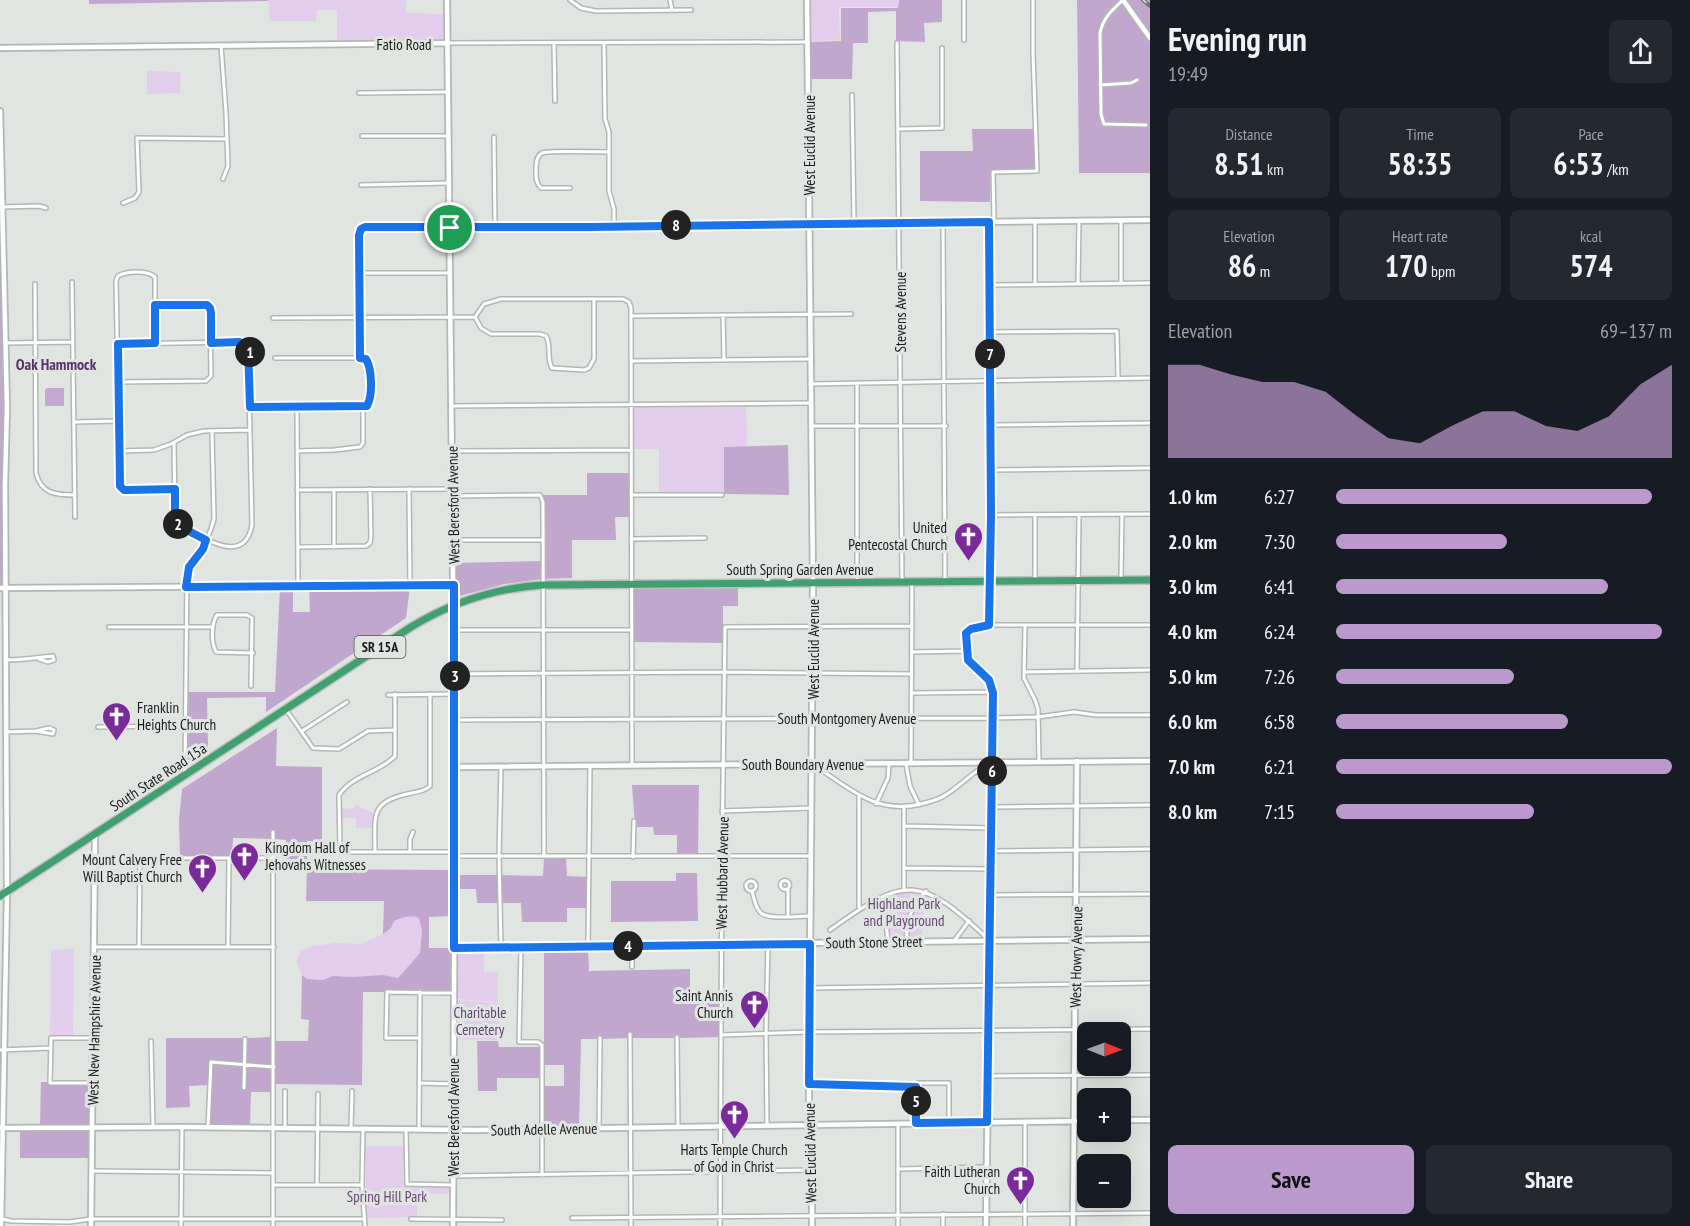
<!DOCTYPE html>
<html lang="en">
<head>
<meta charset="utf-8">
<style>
  :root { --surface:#171b24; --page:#242831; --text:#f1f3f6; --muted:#9ea1a6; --accent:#bc99cd }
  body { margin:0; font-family:"PT Sans Narrow",sans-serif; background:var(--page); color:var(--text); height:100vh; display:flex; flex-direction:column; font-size:22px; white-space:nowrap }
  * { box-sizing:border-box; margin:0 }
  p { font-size:20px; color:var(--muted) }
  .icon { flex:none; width:33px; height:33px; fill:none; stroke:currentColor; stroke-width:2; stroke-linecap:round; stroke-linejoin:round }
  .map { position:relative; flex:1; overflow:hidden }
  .sheet { display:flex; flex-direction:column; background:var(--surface); width:540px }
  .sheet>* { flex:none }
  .needle { width:39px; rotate:91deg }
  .fabs { position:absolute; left:1077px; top:1022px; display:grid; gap:12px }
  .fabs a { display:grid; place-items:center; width:54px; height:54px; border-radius:9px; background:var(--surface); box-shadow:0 6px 24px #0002; font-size:30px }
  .pin { position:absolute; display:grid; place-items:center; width:51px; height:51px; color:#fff; margin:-26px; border:3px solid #fff; border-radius:50%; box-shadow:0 2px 6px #0007 }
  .km { position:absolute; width:30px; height:30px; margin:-15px; border-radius:50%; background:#222; color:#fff; font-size:16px; line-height:30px; text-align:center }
  .round { display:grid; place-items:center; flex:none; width:63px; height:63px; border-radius:9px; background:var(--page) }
  .summary { display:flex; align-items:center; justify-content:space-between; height:102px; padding:0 18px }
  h1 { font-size:33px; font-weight:700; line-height:45px }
  .metrics { display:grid; grid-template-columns:repeat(3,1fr); gap:9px; height:102px; padding:6px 18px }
  .metrics div { display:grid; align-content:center; border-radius:9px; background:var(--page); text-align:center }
  .metrics b { font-size:30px; font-weight:700 }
  .metrics small { font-size:16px; font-weight:400 }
  .metrics p { font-size:16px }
  .chart { height:168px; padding:12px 18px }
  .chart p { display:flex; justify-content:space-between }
  .chart svg { width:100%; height:108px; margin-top:6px; fill:var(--accent); opacity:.7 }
  .primary-button { display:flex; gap:12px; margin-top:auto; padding:12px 18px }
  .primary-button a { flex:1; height:69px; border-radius:9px; background:var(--accent); color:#111; font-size:24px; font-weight:700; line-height:69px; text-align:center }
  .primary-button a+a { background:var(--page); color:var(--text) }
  ul { padding:0 18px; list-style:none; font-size:20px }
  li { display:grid; grid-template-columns:96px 72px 1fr; align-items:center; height:45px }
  li i { height:15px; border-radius:8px; background:var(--accent) }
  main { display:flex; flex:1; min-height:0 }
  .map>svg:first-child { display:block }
</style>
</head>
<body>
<main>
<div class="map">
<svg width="1150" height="1226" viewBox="0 0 1150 1226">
  <rect width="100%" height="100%" fill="#e0e5e2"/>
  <path fill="#e2cdec" d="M 268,0 L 406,0 L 406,13 L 446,14 L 446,41 L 337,43 L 337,10 L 317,10 L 316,21 L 270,21 Z
    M 810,0 L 898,0 L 898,7 L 839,7 L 840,40 L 811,41 Z
    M 147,71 L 181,72 L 180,93 L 147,94 Z
    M 746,406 L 747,446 L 724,447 L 724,494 L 659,493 L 659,449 L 633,449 L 633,407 Z
    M 356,805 L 373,813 L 373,828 L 356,828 L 356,818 L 342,818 L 342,809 L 354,808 Z
    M 899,892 L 918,892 L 932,897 C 922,909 920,924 923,940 L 890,940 L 887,921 L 878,901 L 879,899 Z
    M 413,916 L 419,918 L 422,923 L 420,953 L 398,978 L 383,975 L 353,977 L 333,976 L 323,980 L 307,979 L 302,975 L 297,962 L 300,952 L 313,946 L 336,943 L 362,944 L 383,934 L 394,921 L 404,917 Z
    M 74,949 L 73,1036 L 50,1036 L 51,950 Z
    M 456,949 L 484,949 L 484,972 L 498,972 L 498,1002 L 456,999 Z
    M 457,1000 L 499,1003 L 498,1040 L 456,1039 Z
    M 366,1146 L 404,1146 L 403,1180 L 406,1187 L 451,1186 L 450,1194 L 417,1194 L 417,1217 L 366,1218 Z"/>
  <path fill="#c1a6ce" d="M 89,0 L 268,0 L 268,1 L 89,4 Z
    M 899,0 L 942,0 L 942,22 L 924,23 L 925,42 L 896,41 L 896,11 L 868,12 L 868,43 L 853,43 L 852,79 L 810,79 L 810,42 L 841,41 L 841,8 L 898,8 Z
    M 1077,0 L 1121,0 L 1150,42 L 1150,173 L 1079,173 Z
    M 1125,0 L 1150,0 L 1150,35 Z
    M 972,129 L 1034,129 L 1035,170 L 993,170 L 990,173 L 990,202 L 920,201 L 920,151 L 973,151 Z
    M 0,230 L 5,407 L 4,586 L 0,586 Z
    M 788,445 L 789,495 L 724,494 L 724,447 Z
    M 587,473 L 629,473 L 630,517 L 615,517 L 616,540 L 572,540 L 572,578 L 544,579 L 542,495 L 587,495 Z
    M 541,561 L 541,579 L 504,584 L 456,597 L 456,563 Z
    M 280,587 L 293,587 L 293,612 L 310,612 L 309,587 L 410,587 L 406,618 L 266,712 L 266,697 L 207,698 L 208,747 L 187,766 L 187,692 L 275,692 Z
    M 738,588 L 738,606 L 723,606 L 723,643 L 633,642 L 633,589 Z
    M 277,728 L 276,766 L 322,767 L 322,841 L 307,841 L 307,869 L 453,870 L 453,916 L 429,917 L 429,948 L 453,948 L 452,991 L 385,990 L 385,992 L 363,992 L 362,1085 L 276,1084 L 276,1041 L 308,1041 L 309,1020 L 301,1019 L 302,975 L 307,979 L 323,980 L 333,976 L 353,977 L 383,975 L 398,978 L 420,953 L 422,930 L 419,918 C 410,915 403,917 394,921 L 391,928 L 383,934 L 384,901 L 306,901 L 307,870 L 286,870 L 286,840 L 276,839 L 275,831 L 272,831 L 272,839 L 233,838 L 232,857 L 180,857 L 179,820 L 182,789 Z
    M 632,785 L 699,785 L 698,854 L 677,854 L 677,835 L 654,835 L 653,827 L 635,827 Z
    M 544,858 L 566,858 L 567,876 L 587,877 L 587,908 L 567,908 L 567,922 L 522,922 L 521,903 L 502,903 L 501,875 L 543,876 Z
    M 676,873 L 697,873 L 698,921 L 611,922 L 611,881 L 676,881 Z
    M 457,875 L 498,875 L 498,903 L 477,903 L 476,889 L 456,889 Z
    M 544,948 L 588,948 L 589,971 L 690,969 L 690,997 L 719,997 L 719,1037 L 679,1038 L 676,1036 L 675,1038 L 632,1038 L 632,1033 L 629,1032 L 629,1038 L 602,1039 L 599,1037 L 598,1039 L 581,1039 L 579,1127 L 543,1127 L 544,1086 L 564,1086 L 564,1065 L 544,1065 Z
    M 272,1037 L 272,1065 L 246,1064 L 247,1038 Z
    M 166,1038 L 244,1038 L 243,1064 L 210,1061 L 208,1085 L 189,1086 L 190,1107 L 166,1108 Z
    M 477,1041 L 498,1041 L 499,1047 L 541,1047 L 540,1078 L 497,1078 L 497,1091 L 478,1091 Z
    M 213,1064 L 243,1067 L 243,1089 L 246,1089 L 246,1067 L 272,1068 L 272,1092 L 251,1092 L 250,1126 L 210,1126 Z
    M 41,1082 L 49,1082 L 49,1084 L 91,1085 L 91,1125 L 40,1126 Z
    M 91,1128 L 90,1158 L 20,1158 L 20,1130 Z"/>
  <path fill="#c3a8cf" d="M 47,388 L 64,388 L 64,406 L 45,406 L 45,390 Z"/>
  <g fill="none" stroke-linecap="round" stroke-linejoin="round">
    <defs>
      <path id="street" d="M 570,0 L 581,8 L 596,11 L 691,10
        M 670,0 L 672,10
        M 964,0 L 964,40
        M 1123,0 C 1112,10 1103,18 1100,33 L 1101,114 L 1104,124 L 1146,125
        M 448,43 L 808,42
        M 554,43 L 555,101
        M 897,43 L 902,581
        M 604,44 L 605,119 L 609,132 L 609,191 L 614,209 L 614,227
        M 221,45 L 226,113 L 228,166 L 223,179
        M 1100,85 L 1131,83 L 1137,80
        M 359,93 L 447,92
        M 852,95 L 854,223
        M 898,129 L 942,128 L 942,48
        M 362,136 L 447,136
        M 494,137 L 495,228
        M 361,185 L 449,183
        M 570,188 L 541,188 C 536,183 536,178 536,171 C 536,165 536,156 542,153 C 549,150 598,152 609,152
        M 123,203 L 135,198 L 139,192 L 137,138 L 226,139
        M 2,207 L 39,206 L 46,208
        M 994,221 L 993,172 L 1037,171 L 1033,52 L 1033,0
        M 943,222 L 945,580
        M 989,222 L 991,515 L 989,625
        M 359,273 L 450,273
        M 72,282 L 75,517
        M 1078,283 L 1079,221
        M 1121,283 L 1121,220
        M 35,284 L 36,473 C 41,494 56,495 75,495
        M 1035,284 L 1035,221
        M 990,285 L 1150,283
        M 723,315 L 724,360
        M 631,316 L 851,314
        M 475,317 L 484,304 L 501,299 L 623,299 L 629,302 L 631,308 L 632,764
        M 475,317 L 481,328 L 491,334 L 540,334 L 546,336 C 552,346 546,358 552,368 L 584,370 L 589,368 L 594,359 L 594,299
        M 273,318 L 475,317
        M 990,332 L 1117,331 L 1118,378
        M 6,343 L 73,342
        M 155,343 L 155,277 C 147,270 127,271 118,276 L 116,281 L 120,486 L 124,490 L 128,490 L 175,489
        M 118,344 L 239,342 L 248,345 L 252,525 C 246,557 221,547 201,537 C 194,533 186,531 179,526 L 175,515 L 174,443
        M 275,358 L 360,358
        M 631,361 L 810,359
        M 118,382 L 206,381 L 211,376 L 210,308 L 203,305 L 155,305
        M 857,383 L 857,583
        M 810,384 L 1150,378
        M 452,406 L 810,403
        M 251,407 L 363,407
        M 297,407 L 298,586
        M 363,407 L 367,406 C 373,395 372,369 365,359 L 360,358 L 359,235 L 361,229 L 365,227 L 450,228
        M 75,422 L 118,421
        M 991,425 L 1150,423
        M 811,426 L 946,426
        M 120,451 L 154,450 L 171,444 L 187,435 L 204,431 L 250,430
        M 297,451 L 334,450 L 360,447 L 363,443 L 363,407
        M 453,451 L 631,450
        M 991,470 L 1150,468
        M 409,489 L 410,586
        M 297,490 L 451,489
        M 631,495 L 722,495
        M 453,496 L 540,495 L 543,502 L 544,856
        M 991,515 L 1150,514
        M 631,539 L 705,538
        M 454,540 L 542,540
        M 298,547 L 366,546 L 370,543 L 371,537 L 370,489
        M 334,547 L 334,490
        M 1121,578 L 1122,514
        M 1035,579 L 1035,515
        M 1025,625 L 1024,678 L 1035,700 L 1038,709 L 1039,761
        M 109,627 L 213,627
        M 454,630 L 632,630
        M 912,652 L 966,651
        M 6,660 C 22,660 37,658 53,656 L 54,660 L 48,662 L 39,659
        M 1077,671 L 1079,515
        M 1024,672 L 1150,670
        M 455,674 L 724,672 L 912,674
        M 251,686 L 252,618 L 247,615 L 217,615 C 211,624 211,642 216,652 L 253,653
        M 912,693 L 993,692
        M 395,694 L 395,756 C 381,772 352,775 339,795 L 340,848 L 343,851 L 349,852 L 455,852
        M 388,695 L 454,694
        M 287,711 L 313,748 L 339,749 L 368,731 L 394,730
        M 455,720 L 993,718 L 1038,717 L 1074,712 L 1096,715 L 1150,715
        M 98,727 L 185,726
        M 302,731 L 347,702
        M 7,732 L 36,731 L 49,728 L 54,730 L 53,734 L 36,731
        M 906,764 L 910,786 L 919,805
        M 911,764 L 912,583
        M 814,765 C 849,788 876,815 921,804 C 930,802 940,799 947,794 C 963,784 974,770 992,762 L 992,686 L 989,680 L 967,660 L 966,633 L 968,631 L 989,625 L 1150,625
        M 185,773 L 187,572 L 203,549 L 211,529 L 214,519 L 212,431
        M 876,804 L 888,778 L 889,764
        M 991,807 L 1150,805
        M 722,811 L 811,808
        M 904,826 L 991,828
        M 990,851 L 1150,849
        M 375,852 C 375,815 369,801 412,793 C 420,791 425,791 430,786 L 430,694
        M 410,852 L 410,839 L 413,832
        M 455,856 L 810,856
        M 633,857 L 634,821
        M 95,858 L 274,858
        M 904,868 L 990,869
        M780.5 885a4.5 4.5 0 1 1 9 0a4.5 4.5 0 1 1-9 0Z
        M746 886a5 5 0 1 1 10 0a5 5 0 1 1-10 0Z
        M 788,889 L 788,917
        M 904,889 L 904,808
        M 752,891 C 754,898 755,908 761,913 C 770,920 799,916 810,916
        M 990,895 L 1150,894
        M 874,900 L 886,922 L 888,942
        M 859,907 L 859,795
        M 830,930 C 906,875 920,875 989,940
        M 907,941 C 905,920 912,907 926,891
        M 954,941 L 969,921
        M 588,944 L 590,766
        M 632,946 L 632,967
        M 94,947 L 274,947
        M 139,947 L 140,858
        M 228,947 L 229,859
        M 501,947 L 499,856 L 501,767
        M 521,947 L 519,1042 L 538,1042 L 542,1045 L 542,1175
        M 809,988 L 1150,983
        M 630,1034 L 631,1226
        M 721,1035 L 809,1032 L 1150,1029
        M 677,1037 L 678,1128
        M 92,1038 L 51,1038 L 50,1083 L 93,1083
        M 419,1038 L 386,1038 L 387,992 L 454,993
        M 151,1041 L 153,1127
        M 0,1050 L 51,1048
        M 987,1076 L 1150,1075
        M 419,1083 L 453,1084
        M 809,1084 L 916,1087
        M 244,1088 L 245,1039
        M 285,1091 L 285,1128
        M 916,1123 L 916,1087 L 918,1083 L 949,1083 L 949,1122
        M 767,1126 L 766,1034 L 768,943
        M 208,1127 L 211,1062 L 274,1067
        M 363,1128 L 362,1185 L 365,1226
        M 351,1129 L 352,1091
        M 406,1129 L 407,1184 L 453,1185
        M 419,1129 L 420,992
        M 599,1129 L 600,1038
        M 898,1169 L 987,1167
        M 92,1171 L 273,1173
        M 454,1176 L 812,1170
        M 273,1185 L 361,1185
        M 317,1185 L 318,1094
        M 572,1218 L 1150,1213
        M 2,1219 L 11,1221 L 69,1222 L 91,1219 L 364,1219
        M 411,1219 L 502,1220
        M 181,1226 L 182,1127
        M 273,1226 L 273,832
        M 720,1226 L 722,856 L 725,627 L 912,626
        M 898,1226 L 898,1123
        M 943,1226 L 943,1214
        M 1025,1226 L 1025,1122"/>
      <path id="secondary" d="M 447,0 L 455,767 L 453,1226
        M 807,0 L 813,583 L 809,1084 L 809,1119 L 812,1124 L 812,1226
        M 1123,0 L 1150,38
        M 0,48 L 448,43
        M 0,111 L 7,407 L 5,485 L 7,892 L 1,1226
        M 450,228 L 1150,220
        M 0,588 L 454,585
        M 455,767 L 1150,761
        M 455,947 L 1150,939
        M 1120,1120 L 1150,1120
        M 0,1128 L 182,1127 L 475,1130 L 1088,1121
        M 91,1226 L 95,834
        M 986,1226 L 992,762
        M 1073,1226 L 1077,761"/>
      <path id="highway" d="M 0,896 L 411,627 C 452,602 495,588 543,585 L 1150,580"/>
    </defs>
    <use href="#street" stroke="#b2b7b4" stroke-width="6"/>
    <use href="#secondary" stroke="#b2b7b4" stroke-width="8"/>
    <use href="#highway" stroke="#bfbfbf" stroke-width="10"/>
    <use href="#street" stroke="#fff" stroke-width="3"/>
    <use href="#secondary" stroke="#fff" stroke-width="4.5"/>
    <use href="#highway" stroke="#41a06f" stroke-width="7"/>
    <defs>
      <path id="rail" d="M 1143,0 L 1150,6"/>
    </defs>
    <use href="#rail" stroke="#717472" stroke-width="4"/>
    <use href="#rail" stroke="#e0e5e2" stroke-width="1.5" stroke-dasharray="4.5" stroke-linecap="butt"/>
  </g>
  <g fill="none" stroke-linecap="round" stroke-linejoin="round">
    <defs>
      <path id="route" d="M 989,222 L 991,515 L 989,625 L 971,629 L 966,633 L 968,660 L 989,680 L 993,693 L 987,1122 L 916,1123 L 916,1087 L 809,1084 L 810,944 L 454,948 L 454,585 L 186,587 L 189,567 L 203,549 L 206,540 L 179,526 L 175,515 L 175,489 L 128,490 L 124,490 L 120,486 L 118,344 L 155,343 L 155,305 L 207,305 L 210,308 L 211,313 L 211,343 L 239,342 L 248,345 L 250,407 L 367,406 C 373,395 372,369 366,359 L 360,358 L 359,235 L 361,229 L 365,227 L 590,227 Z"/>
    </defs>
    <use href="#route" stroke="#fff" stroke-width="12"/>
    <use href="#route" stroke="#1a73e8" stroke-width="8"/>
  </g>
  <defs>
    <symbol id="church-pin" viewBox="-11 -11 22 30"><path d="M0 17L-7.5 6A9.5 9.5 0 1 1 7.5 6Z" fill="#7b2a9a" stroke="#e0e5e2"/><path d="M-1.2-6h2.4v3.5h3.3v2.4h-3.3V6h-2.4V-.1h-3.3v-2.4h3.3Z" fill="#fff"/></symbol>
  </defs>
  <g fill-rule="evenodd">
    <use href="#church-pin" x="952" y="520" width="33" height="45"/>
    <use href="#church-pin" x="100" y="700" width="33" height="45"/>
    <use href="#church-pin" x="228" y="840" width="33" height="45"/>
    <use href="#church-pin" x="186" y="852" width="33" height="45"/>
    <use href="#church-pin" x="738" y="988" width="33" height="45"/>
    <use href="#church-pin" x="718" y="1098" width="33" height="45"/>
    <use href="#church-pin" x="1004" y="1164" width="33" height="45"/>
  </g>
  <g text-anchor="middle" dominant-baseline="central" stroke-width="6" stroke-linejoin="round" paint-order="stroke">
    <rect fill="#e0e5e2" stroke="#555856" stroke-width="1.5" x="354.5" y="636" width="51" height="22" rx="4.5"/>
    <g font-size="14" font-weight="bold" fill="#1a1b1a">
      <text x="380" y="647">SR 15A</text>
    </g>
    <g font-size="15" fill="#1a1b1a" stroke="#e0e5e2">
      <text x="404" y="44">Fatio Road</text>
      <text transform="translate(809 145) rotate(-90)">West Euclid Avenue</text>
      <text transform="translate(900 312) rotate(-90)">Stevens Avenue</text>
      <text transform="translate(453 505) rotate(-91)">West Beresford Avenue</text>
      <text x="800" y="569">South Spring Garden Avenue</text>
      <text transform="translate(813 649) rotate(-90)">West Euclid Avenue</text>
      <text x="847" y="718">South Montgomery Avenue</text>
      <text x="803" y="764">South Boundary Avenue</text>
      <text transform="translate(158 777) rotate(-33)">South State Road 15a</text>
      <text transform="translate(722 873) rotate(-89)">West Hubbard Avenue</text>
      <text transform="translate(874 942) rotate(-1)">South Stone Street</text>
      <text transform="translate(1076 957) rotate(-89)">West Howry Avenue</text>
      <text transform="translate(94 1030) rotate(-89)">West New Hampshire Avenue</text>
      <text transform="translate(453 1117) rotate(-90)">West Beresford Avenue</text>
      <text transform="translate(544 1129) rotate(-1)">South Adelle Avenue</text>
      <text transform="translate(810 1153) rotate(-91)">West Euclid Avenue</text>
    </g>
    <g font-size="15" fill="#1a1b1a" stroke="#e0e5e2" text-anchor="end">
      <text x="947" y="527">United<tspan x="947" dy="17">Pentecostal Church</tspan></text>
      <text x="137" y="707" text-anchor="start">Franklin<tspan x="137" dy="17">Heights Church</tspan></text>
      <text x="265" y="847" text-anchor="start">Kingdom Hall of<tspan x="265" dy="17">Jehovahs Witnesses</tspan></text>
      <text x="182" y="859">Mount Calvery Free<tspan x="182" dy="17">Will Baptist Church</tspan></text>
      <text x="733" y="995">Saint Annis<tspan x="733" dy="17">Church</tspan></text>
      <text x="734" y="1149" text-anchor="middle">Harts Temple Church<tspan x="734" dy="17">of God in Christ</tspan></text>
      <text x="1000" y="1171">Faith Lutheran<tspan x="1000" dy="17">Church</tspan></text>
    </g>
    <g font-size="15" fill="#664276" stroke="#e0e5e2">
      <text x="904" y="903">Highland Park<tspan x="904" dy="17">and Playground</tspan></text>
      <text x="480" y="1012">Charitable<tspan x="480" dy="17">Cemetery</tspan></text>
      <text x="387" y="1196">Spring Hill Park</text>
    </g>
    <g font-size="16" font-weight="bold" fill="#59336a" stroke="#e0e5e2">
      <text x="56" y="364">Oak Hammock</text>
    </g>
  </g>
</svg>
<div class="fabs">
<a><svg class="needle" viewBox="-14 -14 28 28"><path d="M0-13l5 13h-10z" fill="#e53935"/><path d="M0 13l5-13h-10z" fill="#9ea1a6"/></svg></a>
<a>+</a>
<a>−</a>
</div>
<div class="pin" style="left:450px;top:228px;background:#1e9e55"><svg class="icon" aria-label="arrive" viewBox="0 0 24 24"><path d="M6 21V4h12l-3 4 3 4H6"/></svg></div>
<b class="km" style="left:250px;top:352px">1</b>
<b class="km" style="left:178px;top:524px">2</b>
<b class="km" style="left:455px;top:676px">3</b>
<b class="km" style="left:628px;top:946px">4</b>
<b class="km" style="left:916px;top:1101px">5</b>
<b class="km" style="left:992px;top:771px">6</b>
<b class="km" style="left:990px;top:354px">7</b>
<b class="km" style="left:676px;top:225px">8</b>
</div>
<section class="sheet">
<div class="summary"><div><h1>Evening run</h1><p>19:49</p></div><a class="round"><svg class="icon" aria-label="share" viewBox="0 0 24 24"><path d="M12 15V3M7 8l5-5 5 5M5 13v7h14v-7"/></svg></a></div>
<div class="metrics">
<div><p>Distance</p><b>8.51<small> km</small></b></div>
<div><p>Time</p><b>58:35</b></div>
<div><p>Pace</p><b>6:53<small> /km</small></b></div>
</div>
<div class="metrics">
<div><p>Elevation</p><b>86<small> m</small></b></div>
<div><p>Heart rate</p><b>170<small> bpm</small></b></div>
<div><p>kcal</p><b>574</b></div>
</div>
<div class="chart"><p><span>Elevation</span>69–137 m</p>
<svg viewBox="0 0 160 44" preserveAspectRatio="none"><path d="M0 44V6L10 6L20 10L30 13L40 13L50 17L60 27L70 36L80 38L90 31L100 25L110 25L120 31L130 33L140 27L150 14L160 6V44z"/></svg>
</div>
<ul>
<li><b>1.0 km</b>6:27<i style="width:94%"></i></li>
<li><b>2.0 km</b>7:30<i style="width:51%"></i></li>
<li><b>3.0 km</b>6:41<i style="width:81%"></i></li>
<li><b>4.0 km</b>6:24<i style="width:97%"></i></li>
<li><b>5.0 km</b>7:26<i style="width:53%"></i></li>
<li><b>6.0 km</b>6:58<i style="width:69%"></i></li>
<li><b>7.0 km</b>6:21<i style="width:100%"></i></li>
<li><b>8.0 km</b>7:15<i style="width:59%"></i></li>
</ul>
<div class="primary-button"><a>Save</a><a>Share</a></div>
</section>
</main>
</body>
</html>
